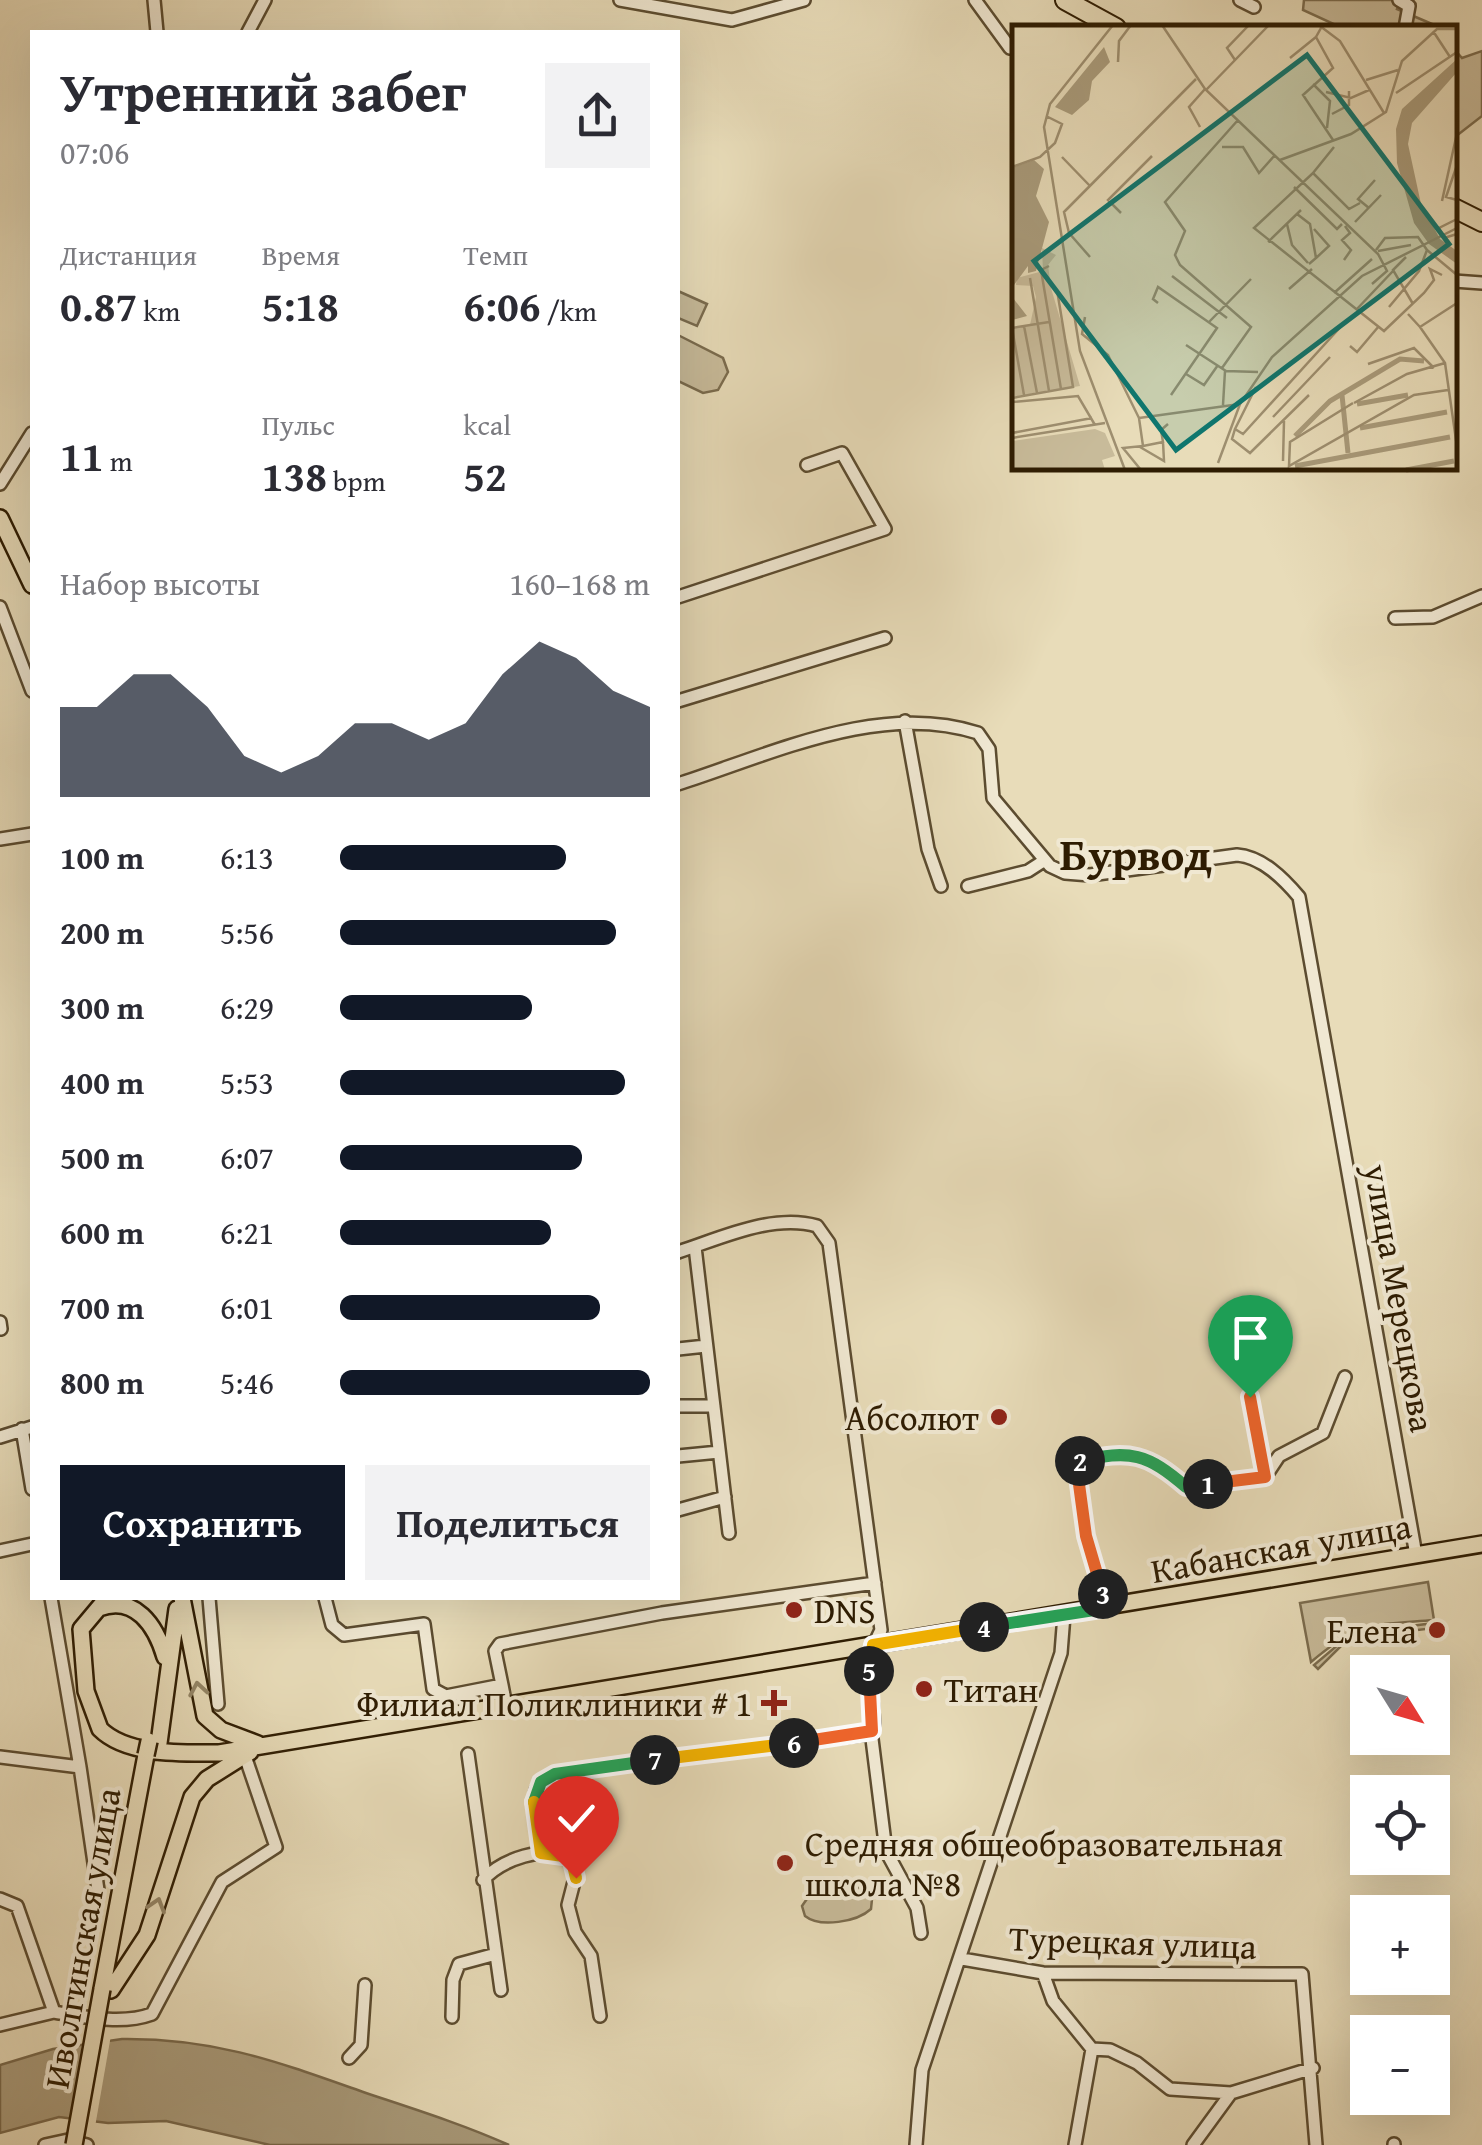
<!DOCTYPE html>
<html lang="ru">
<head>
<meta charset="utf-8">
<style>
  :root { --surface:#fff; --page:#f2f2f3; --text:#2b2b33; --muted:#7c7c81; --accent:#111827 }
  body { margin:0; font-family:"Gentium Book Plus",serif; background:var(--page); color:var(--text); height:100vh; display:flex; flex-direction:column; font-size:38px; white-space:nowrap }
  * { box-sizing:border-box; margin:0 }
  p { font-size:32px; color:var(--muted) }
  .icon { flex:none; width:55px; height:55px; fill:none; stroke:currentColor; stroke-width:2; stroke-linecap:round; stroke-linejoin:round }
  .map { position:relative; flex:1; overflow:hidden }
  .sheet { position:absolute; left:30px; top:30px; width:650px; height:1570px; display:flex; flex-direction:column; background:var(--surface); border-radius:0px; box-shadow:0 10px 40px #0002 }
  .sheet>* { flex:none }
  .needle { width:65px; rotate:127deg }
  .fabs { position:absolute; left:1350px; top:1655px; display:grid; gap:20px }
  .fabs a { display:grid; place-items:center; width:100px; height:100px; border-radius:0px; background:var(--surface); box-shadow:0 10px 40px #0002; font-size:50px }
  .pin { position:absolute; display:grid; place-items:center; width:85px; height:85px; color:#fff; margin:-102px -42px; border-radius:50% 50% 50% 0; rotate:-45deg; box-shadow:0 0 10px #0007 }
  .pin .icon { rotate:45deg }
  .km { position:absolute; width:50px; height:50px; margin:-25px; border-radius:50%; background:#222; color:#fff; font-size:28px; line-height:50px; text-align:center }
  .round { display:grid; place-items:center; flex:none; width:105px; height:105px; border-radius:0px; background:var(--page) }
  .summary { display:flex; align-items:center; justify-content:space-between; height:170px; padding:0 30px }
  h1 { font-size:55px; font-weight:600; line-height:75px }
  .stats { display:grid; grid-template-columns:repeat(3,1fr); gap:15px; height:170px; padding:10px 30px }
  .stats div { display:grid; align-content:center }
  .stats b { font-size:42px; font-weight:600 }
  .stats small { font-size:28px; font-weight:400 }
  .stats p { font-size:28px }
  .chart { height:280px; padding:20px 30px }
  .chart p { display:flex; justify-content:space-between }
  .chart svg { width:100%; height:180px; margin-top:10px; fill:var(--accent); opacity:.7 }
  .cta { display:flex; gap:20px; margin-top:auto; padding:20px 30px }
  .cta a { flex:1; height:115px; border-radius:0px; background:var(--accent); color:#fff; font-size:40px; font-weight:600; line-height:115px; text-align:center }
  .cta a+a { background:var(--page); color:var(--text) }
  ul { padding:0 30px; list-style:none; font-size:32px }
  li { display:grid; grid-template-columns:160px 120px 1fr; align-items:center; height:75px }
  li i { height:25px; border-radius:12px; background:var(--accent) }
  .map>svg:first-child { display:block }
</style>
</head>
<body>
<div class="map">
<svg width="1482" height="2145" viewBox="0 0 1482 2145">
  <rect width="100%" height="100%" fill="#e8dcb9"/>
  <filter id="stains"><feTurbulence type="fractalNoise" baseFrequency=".002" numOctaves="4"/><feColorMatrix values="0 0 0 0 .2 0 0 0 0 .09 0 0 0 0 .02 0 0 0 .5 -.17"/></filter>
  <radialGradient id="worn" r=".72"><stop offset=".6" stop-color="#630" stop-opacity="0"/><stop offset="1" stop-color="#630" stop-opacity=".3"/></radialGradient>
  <path fill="#c8bb9a" stroke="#7b6c4e" stroke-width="2.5" d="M 1304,0 L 1401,0 L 1397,9 L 1439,27 L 1340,27 L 1303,10 Z
    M 1454,49 L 1462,58 L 1482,51 L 1482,116 L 1455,137 Z
    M 678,291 L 707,304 L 697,326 L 678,318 Z
    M 678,335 L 723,358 L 728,372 L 718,390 L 703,393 L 678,381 Z
    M 1428,1582 L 1434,1620 C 1373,1625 1359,1621 1311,1662 L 1300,1603 Z
    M 1435,1623 L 1435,1628 L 1349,1638 L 1318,1669 L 1314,1665 L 1352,1633 Z
    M 856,1887 L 866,1890 L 872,1899 L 871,1909 C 857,1922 820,1928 805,1916 L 802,1906 L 811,1893 Z"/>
  <path fill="#a99b7b" stroke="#78684b" stroke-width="2.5" d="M 122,2039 C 216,2038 278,2062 366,2093 C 414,2109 462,2124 509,2145 L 270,2145 L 166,2121 L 108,2123 L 59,2117 L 0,2133 L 0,2065 L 53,2049 Z"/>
  <path fill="#e8dcb9" d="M 111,2035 L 95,2127 L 69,2123 L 83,2039 Z"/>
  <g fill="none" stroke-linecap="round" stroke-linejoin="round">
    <defs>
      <path id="minor" d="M 154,0 L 157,32
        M 620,0 L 732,20 L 804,0
        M 975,0 L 1010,48
        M 1240,0 L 1254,7
        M 1399,0 L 1409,6 L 1405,28
        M 248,32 L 265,0
        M 1454,281 L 1482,283
        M 0,484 L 32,433
        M 678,597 L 885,529 L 842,453 L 807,465
        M 0,607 L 32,691
        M 1395,618 L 1433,617 L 1482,596
        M 678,701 L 885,638
        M 905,721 L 928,849 L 941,886
        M 678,784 C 772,754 880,701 978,733 L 989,749 L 993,798 L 1050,866 L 1065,873 L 1090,875 L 1237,855 C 1262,857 1283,878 1299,897 L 1416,1555
        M 0,839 L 32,834
        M 968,886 L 1028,871 L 1045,860
        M 695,1247 L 729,1533
        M 0,1322 L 1,1329
        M 678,1349 L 706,1346
        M 1250,1397 L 1265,1477
        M 678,1406 L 714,1406
        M 22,1429 L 32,1489
        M 0,1437 L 32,1427
        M 678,1456 L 719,1452
        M 678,1510 L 725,1497
        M 0,1551 L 32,1544
        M 51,1598 L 80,1767
        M 209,1598 L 218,1704
        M 325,1598 L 332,1625 L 344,1635 L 424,1624 L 433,1689 L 446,1696 L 502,1685 L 506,1706
        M 1107,1608 L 1085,1536 L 1076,1462 C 1128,1449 1146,1452 1186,1487 L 1265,1477 L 1279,1456 L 1323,1433 L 1345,1377
        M 502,1685 L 495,1651 L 500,1644 L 662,1613 L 875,1583
        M 871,1731 L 886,1851 L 917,1908 L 921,1933
        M 468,1754 L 501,1990
        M 0,1757 L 80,1767 L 98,1890
        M 541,1853 L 533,1805 L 536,1790 L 555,1774 L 866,1734 L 874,1724 L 868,1657 L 881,1630 L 829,1243 L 817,1226 C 772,1213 719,1239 678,1252
        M 483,1880 C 502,1859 544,1845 571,1857 L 575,1878 L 568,1905 L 575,1932 L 591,1956 L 600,2016
        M 0,1899 L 17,1906 L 54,2012 C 85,2017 122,2025 152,2014 L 222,1882 L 276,1847 L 245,1756
        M 962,1959 L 1043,1973 L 1302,1974 L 1316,2145
        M 1043,1973 L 1053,2001 L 1092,2049 L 1110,2050 L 1137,2063 L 1170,2089 L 1231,2093 L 1313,2068
        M 452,2017 L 453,1980 L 459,1964 L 496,1954
        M 0,2025 L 54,2012
        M 349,2058 L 361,2045 L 365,1985
        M 1394,2144 L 1394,2145
        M 45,2145 L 68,2140 L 87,2145
        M 916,2145 L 922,2070 L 1061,1653 L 1064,1615
        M 1075,2145 L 1092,2049
        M 1193,2145 L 1231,2093"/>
      <path id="major" d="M 0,518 L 32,585
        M 107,1598 L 81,1629 L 86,1691 L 100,1729 C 127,1756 184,1753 219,1753 L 1482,1544
        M 182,1598 L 205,1716 L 221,1730 L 258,1744
        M 99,1608 C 135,1594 156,1626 165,1657
        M 159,1743 L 177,1609
        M 102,1989 L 146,1755
        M 111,1990 L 147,1935 L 192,1797 L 207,1779 L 250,1752"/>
      <path id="highway" d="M 1065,0 L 1116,28
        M 1454,208 L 1482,222"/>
    </defs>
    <use href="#minor" stroke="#5c4c30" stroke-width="16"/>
    <use href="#major" stroke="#2e1c02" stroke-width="20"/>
    <use href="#highway" stroke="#2e1c02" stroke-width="22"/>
    <use href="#minor" stroke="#f0e8d2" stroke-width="11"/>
    <use href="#major" stroke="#e8dcb9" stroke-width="15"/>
    <use href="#highway" stroke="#e8dcb9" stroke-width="18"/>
    <defs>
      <path id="major-bridge" d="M 146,1755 L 149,1741
        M 74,2145 L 102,1989"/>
    </defs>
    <use href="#major-bridge" stroke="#2e1c02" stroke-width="20" stroke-linecap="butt"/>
    <use href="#major-bridge" stroke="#e8dcb9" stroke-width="15"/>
  </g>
  <defs><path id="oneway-chevron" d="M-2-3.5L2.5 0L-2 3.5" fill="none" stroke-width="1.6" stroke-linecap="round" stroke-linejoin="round" transform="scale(2.5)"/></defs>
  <g stroke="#948667">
    <use href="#oneway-chevron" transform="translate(198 1689) rotate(-100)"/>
    <use href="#oneway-chevron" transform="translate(157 1905) rotate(-73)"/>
  </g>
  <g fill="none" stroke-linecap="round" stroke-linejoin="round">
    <defs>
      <path id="split-1" d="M 1208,1484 L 1265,1477 L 1250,1397"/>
      <path id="split-2" d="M 1080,1461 C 1130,1449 1148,1454 1186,1487 L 1208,1484"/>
      <path id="split-3" d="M 1080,1461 L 1076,1462 L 1086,1536 L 1103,1594"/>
      <path id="split-4" d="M 984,1627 L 1107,1608 L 1103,1594"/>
      <path id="split-5" d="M 869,1671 L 873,1645 L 984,1627"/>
      <path id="split-6" d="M 794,1743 L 872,1731 L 869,1671"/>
      <path id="split-7" d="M 655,1760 L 794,1743"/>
      <path id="split-8" d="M 534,1802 L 541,1782 L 555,1774 L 655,1760"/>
      <path id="split-9" d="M 534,1802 L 541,1853 L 571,1857 L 576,1878"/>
    </defs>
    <use href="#split-1" stroke="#fff" stroke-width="20"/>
    <use href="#split-2" stroke="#fff" stroke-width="20"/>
    <use href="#split-3" stroke="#fff" stroke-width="20"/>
    <use href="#split-4" stroke="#fff" stroke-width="20"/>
    <use href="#split-5" stroke="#fff" stroke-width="20"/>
    <use href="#split-6" stroke="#fff" stroke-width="20"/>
    <use href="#split-7" stroke="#fff" stroke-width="20"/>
    <use href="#split-8" stroke="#fff" stroke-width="20"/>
    <use href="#split-9" stroke="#fff" stroke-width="20"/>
    <use href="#split-1" stroke="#f0652b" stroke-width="12"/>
    <use href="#split-2" stroke="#22a559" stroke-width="12"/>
    <use href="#split-3" stroke="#f0652b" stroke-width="12"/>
    <use href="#split-4" stroke="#22a559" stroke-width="12"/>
    <use href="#split-5" stroke="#f5b400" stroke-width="12"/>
    <use href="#split-6" stroke="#f0652b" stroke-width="12"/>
    <use href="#split-7" stroke="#f5b400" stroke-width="12"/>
    <use href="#split-8" stroke="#22a559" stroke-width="12"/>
    <use href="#split-9" stroke="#f5b400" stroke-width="12"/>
  </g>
  <g fill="#8f2418" stroke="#f0e8d2" stroke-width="4">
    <circle cx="999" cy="1417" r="10"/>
    <circle cx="794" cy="1610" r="10"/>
    <circle cx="1437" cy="1630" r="10"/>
    <circle cx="924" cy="1689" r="10"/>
    <path d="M769 1688h10v10h10v10h-10v10h-10v-10h-10v-10h10z"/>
    <circle cx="785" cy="1863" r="10"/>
  </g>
  <g text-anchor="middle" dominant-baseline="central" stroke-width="8" stroke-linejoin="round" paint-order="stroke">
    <g font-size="35" fill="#2e1c02" stroke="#f0e8d2">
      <text transform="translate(1400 1298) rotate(80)">улица Мерецкова</text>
      <text transform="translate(1281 1548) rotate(-10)">Кабанская улица</text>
      <text transform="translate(82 1938) rotate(-80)">Иволгинская улица</text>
      <text transform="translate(1133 1942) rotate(2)">Турецкая улица</text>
    </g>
    <g font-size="35" fill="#2e1c02" stroke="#f0e8d2" text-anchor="end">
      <text x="979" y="1417">Абсолют</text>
      <text x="814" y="1610" text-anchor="start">DNS</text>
      <text x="1417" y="1630">Елена</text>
      <text x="944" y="1689" text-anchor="start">Титан</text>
      <text x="752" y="1703">Филиал Поликлиники # 1</text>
      <text x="805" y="1843" text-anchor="start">Средняя общеобразовательная<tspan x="805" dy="40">школа №8</tspan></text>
    </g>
    <g font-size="45" font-weight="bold" fill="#2e1c02" stroke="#f0e8d2">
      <text x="1136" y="853">Бурвод</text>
    </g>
  </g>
  <g transform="translate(1012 25)">
    <rect width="445" height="445" fill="#e8dcb9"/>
    <path d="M 30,223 L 44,230 L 36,240 L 39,263 L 68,361 L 0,372 L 0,304 L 18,300 L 24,272 L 21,261 L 4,260 L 5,253 L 31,246 ZM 83,404 L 93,408 L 103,431 L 90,435 L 93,445 L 0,445 L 0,416 Z" fill="#c8bb9a"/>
    <path d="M 92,22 L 98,37 L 80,56 L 77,75 L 60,90 L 43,82 ZM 445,34 L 445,47 L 400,98 L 396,119 L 409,179 L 428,214 L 445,226 L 445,239 L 417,219 L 402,198 L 385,138 L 384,104 L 390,84 ZM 22,135 L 32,144 L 24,171 L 37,197 L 24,246 L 16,248 L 16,241 L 2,260 L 1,273 L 15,291 L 0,295 L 0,143 Z" fill="#a99b7b"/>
    <path fill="none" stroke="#a99b7b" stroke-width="5" d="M 330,370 L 336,428M 345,379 L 396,370M 348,403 L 435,387M 283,411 L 318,376 L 388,334 L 412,336M 283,441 L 438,412M 394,445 L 442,436"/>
    <path fill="none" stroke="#9e8f70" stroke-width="2.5" d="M 101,0 L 38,79 L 32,102 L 68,326 L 113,445M 150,0 L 193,64 L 366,229 L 375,246 L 360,259M 308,1 L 328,16 L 372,88M 309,3 L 304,12 L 321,43 L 291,70 L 321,115M 421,6 L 438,32M 278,33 L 304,12M 223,35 L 215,23 L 237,0M 106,37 L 107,16 L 119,0M 354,55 L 386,45M 301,59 L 318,76 L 315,103M 194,65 L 257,0M 314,67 L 339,73 L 357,65M 384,68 L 445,27M 320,89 L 337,80 L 337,66M 188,102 L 177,82 L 193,64M 210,122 L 231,122 L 247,148 L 263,130M 50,132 L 78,161M 268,135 L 339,109 L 374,87 L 390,36 L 425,4 L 445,4M 445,140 L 434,172 L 445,175M 0,142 L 28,132 L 43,118 L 50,99 L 34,91M 301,148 L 322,122M 282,162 L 325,204 L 330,199M 430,176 L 445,108M 348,178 L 337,184 L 301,148 L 242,203 L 372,306 L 412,268 L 422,255 L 418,244 L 430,250M 357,183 L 346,174 L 363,155M 109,188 L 96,175 L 140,131M 285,189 L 298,199 L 304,233 L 297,239M 445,194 L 427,203 L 432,213 L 445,209M 343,197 L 369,170M 275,199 L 280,220 L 296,238M 302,204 L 317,221 L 304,233M 256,217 L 289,185M 364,225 L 373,213 L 406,212 L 415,225 L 407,246 L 377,282M 415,225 L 445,250M 366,226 L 399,220M 78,232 L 57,208 L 52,187 L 184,54M 394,232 L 381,245 L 401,279M 332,235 L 339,225 L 330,215 L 338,208 L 333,201M 37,241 L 29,245 L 49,364M 160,251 L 215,293M 18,253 L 37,366M 277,264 L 300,244M 322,268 L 360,234M 146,278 L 141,274 L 146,262 L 205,303 L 159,370M 344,285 L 381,246M 396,289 L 408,302 L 445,278M 73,292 L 70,309 L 96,330 L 127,393 L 131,421 L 111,423 L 129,445M 197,297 L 239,254M 12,301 L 25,368M 408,302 L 433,338 L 445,422M 0,303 L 12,370M 0,303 L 37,297M 174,320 L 214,346 L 246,347M 338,321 L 345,327 L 367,301M 356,339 L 402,323 L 422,343M 210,343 L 239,302 L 168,240 L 163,230 L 173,206 L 153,177 L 226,95M 174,349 L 192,360 L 206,340M 244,362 L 223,404 L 231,409 L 333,297M 0,373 L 61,362 L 45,265M 0,377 L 66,371 L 83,400M 341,378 L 278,417 L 277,441 L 402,370 L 436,365M 342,378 L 395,349 L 433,338M 211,380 L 213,346M 261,392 L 318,332M 127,393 L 228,379M 223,404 L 220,414 L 238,428 L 297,370M 0,408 L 80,393M 0,413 L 93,398M 131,421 L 151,417 L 149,405 L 156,399M 128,422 L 152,436 L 151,417M 271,436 L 272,396M 206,438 L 228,379 L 260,332 L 350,251 L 445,203"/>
    <path fill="#0f766e" fill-opacity="0.15" stroke="#0f766e" stroke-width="5" d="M 295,30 L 437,219 L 164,425 L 22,236 Z"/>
    <rect width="445" height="445" fill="none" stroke="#2e1c02" stroke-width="5"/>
  </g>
  <rect width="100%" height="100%" filter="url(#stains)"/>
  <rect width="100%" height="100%" fill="url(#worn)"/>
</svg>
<div class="fabs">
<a><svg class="needle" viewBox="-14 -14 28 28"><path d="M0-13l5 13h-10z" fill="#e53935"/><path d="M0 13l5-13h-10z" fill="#7c7c81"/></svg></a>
<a><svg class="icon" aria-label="locate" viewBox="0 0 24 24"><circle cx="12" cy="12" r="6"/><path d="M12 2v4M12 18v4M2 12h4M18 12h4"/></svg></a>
<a>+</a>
<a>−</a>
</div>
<div class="pin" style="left:1250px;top:1397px;background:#1e9e55"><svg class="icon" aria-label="arrive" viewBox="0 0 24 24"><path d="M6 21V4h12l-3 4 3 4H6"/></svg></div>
<div class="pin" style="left:576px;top:1878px;background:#d93025"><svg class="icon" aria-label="check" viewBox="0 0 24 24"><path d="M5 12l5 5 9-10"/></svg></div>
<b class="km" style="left:1208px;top:1484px">1</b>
<b class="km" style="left:1080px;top:1461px">2</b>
<b class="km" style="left:1103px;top:1594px">3</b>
<b class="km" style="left:984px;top:1627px">4</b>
<b class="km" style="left:869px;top:1671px">5</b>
<b class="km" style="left:794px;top:1743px">6</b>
<b class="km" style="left:655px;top:1760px">7</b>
<section class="sheet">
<div class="summary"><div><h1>Утренний забег</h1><p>07:06</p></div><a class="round"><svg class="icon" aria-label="share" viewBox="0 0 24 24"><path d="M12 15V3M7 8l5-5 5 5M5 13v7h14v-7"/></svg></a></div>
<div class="stats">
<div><p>Дистанция</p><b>0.87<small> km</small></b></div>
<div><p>Время</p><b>5:18</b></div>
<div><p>Темп</p><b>6:06<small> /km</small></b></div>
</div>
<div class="stats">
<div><b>11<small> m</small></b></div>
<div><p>Пульс</p><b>138<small> bpm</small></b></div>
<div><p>kcal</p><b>52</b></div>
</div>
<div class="chart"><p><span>Набор высоты</span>160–168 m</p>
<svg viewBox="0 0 160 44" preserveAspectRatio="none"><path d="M0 44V22L10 22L20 14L30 14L40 22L50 34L60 38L70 34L80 26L90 26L100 30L110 26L120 14L130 6L140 10L150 18L160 22V44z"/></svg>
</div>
<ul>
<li><b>100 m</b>6:13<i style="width:73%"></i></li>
<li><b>200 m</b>5:56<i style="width:89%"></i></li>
<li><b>300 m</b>6:29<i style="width:62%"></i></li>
<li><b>400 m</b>5:53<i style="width:92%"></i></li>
<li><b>500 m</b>6:07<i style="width:78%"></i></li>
<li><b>600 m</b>6:21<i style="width:68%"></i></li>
<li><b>700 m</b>6:01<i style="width:84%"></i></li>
<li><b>800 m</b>5:46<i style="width:100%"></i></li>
</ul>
<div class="cta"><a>Сохранить</a><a>Поделиться</a></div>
</section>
</div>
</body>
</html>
